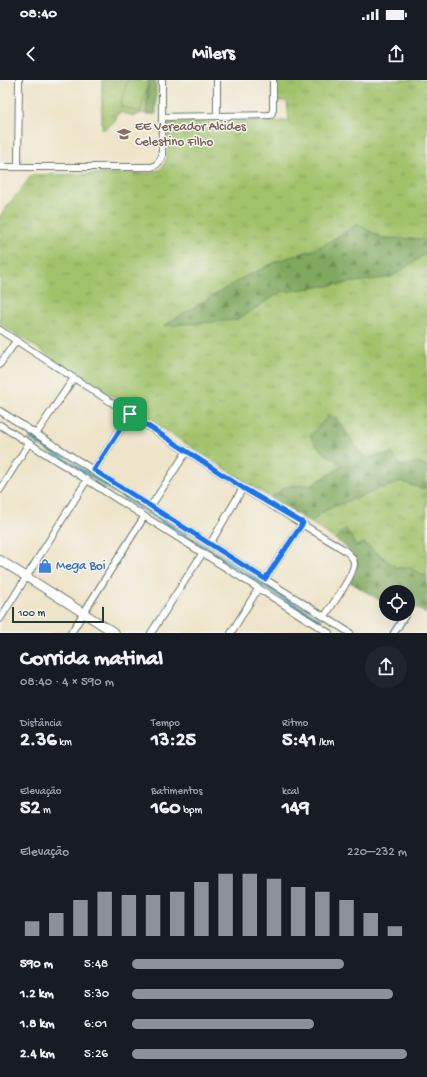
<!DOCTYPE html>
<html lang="pt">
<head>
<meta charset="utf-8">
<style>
  :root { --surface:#171b24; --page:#20242c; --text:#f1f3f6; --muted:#9ea1a6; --accent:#8c9099 }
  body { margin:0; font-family:"Gochi Hand",sans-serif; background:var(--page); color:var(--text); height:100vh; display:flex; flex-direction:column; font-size:15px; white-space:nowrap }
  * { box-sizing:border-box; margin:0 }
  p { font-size:13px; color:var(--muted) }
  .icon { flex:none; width:22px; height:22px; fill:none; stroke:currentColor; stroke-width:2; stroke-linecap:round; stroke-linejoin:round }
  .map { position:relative; height:553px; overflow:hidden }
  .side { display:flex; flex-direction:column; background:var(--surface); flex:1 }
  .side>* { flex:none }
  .buttons { position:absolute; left:379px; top:505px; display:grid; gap:8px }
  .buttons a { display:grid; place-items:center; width:36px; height:36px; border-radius:50%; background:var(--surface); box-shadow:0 4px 16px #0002; font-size:20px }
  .scale { position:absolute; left:12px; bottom:10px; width:92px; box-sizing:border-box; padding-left:4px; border:2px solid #1f3d34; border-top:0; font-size:11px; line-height:14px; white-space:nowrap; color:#1f3d34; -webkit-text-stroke:3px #f6f6f2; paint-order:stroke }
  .pin { position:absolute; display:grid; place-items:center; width:34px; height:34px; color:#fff; margin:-17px; border-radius:8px; box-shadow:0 2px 6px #0006 }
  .round { display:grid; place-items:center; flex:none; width:42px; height:42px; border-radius:21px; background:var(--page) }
  .head { display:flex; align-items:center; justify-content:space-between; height:68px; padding:0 20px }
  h1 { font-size:22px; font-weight:700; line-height:30px }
  .figures { display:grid; grid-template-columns:repeat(3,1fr); gap:6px; height:68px; padding:4px 20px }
  .figures div { display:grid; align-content:center }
  .figures b { font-size:20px; font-weight:700 }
  .figures small { font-size:11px; font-weight:400 }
  .figures p { font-size:11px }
  .chart { height:112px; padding:8px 20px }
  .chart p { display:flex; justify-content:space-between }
  .chart svg { width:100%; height:72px; margin-top:4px; stroke:var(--accent); stroke-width:6 }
  ul { padding:0 20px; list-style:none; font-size:13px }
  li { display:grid; grid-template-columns:64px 48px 1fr; align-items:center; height:30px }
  li i { height:10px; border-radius:5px; background:var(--accent) }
  .status { display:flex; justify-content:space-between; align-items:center; height:28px; padding:0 20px; background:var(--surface); direction:ltr }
  .status svg { height:11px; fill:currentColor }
  header { display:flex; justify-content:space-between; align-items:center; height:52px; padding:0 20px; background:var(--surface); font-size:18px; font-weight:700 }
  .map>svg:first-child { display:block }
</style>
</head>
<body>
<div class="status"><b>08:40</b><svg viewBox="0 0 49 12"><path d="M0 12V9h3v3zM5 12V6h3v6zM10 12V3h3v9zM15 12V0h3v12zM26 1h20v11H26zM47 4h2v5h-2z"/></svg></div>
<header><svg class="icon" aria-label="back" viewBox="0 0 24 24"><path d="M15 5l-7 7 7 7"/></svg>Milers<svg class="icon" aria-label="share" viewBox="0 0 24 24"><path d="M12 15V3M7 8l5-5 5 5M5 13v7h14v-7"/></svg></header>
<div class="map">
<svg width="427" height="553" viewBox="0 0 427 553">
  <defs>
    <pattern id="grass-tufts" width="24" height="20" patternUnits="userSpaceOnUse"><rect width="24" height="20" fill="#a2c26a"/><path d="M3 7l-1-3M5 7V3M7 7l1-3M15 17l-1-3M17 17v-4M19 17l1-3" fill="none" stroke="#839f58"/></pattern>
    <pattern id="forest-firs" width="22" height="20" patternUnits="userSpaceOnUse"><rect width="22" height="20" fill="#81a85e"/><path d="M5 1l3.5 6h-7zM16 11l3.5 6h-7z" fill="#698a4e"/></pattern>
    <pattern id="water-ripples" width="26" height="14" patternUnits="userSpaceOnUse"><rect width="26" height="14" fill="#53b2d1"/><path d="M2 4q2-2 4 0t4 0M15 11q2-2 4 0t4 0" fill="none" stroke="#4492aa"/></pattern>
  </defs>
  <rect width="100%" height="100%" fill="#f6f6f2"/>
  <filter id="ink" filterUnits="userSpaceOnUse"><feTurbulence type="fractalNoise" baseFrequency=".025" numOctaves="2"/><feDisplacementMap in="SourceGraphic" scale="8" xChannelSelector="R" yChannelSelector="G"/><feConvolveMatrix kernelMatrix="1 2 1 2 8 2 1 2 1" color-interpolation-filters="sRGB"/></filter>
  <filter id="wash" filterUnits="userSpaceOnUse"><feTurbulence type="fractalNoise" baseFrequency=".012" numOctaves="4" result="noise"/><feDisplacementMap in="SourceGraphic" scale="16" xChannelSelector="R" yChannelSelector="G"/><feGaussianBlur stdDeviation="0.9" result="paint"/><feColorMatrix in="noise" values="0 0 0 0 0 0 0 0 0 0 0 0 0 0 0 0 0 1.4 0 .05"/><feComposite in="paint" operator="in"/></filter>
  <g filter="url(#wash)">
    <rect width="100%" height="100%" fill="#eee4c9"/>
    <path fill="url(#grass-tufts)" stroke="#60804f" d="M 102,0 L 128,0 L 120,26 L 140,32 L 147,6 L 147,34 L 142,33 L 135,36 L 119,32 C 116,41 111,46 102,50 Z
      M 277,0 L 427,0 L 427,162 L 423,159 L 381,158 L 358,144 L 319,168 L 278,181 L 241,199 L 182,236 L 236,240 L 281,212 L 391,197 L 427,173 L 427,387 L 418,382 L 401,386 L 392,373 L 369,378 L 361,374 L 336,338 L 320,369 L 344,385 L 314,404 L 285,407 L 271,418 L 0,244 L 0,136 L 32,95 L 149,93 C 152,92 156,91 159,90 C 171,83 167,56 168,44 L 170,42 L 289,41 L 287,21 L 277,21 Z
      M 401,401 L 422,409 L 427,406 L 427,497 L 410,488 L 397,488 L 364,463 L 356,466 L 346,448 L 335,459 L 311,443 L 321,433 L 335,426 Z"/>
    <path fill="url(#forest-firs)" stroke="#507249" d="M 148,0 L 156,0 L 156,34 L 147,34 Z
      M 358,144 L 381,158 L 423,159 L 427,162 L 427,173 L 391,197 L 281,212 L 236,240 L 163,246 L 241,199 L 278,181 L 319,168 Z
      M 328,336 L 336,338 L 361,374 L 369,378 L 392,373 L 401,386 L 418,382 L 427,387 L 427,406 L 422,409 L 401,401 L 335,426 L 321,433 L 311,443 L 271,418 L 285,407 L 314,404 L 343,386 L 320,369 L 310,356 Z
      M 346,448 L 356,466 L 364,463 L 397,488 L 410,488 L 427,497 L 427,534 L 408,523 L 408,512 L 386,512 L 386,524 L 350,502 C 353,496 358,490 357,483 C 355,474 343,464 335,459 Z"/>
    <path fill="#a2c26a" stroke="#60804f" d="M 128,0 L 138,0 L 148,3 L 140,32 L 120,26 Z"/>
    <path fill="url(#water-ripples)" stroke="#397882" d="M 31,356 L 91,394 L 89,396 L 29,359 Z
      M 92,394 L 151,432 L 150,435 L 90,397 Z
      M 152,432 L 208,468 L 207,471 L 151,436 Z
      M 209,468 L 261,501 L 259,504 L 207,472 Z
      M 262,502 L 322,540 L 320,543 L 260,505 Z"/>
  </g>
  <g filter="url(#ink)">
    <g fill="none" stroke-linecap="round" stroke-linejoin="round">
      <defs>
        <path id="minor" d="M 217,0 L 217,35
          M 162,37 L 271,35 L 273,30 L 273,0
          M 0,87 L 152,87 C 158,85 160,81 162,76 L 162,0
          M 18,87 L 19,0
          M 0,250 L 243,408 L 343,469 C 347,472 354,477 354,483 C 355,494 331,526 325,536
          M 0,284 L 16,261
          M 0,331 L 350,553
          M 0,345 L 329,553
          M 36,354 L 74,298
          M 94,390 L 130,334
          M 0,410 L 29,363
          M 151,426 L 187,371
          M 210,464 L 243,408
          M 265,499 L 303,443
          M 0,539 L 87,400
          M 71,553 L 144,437
          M 151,553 L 202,474
          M 231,553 L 258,509
          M 394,553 L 406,534"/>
        <path id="tertiary" d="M 0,480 L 115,553"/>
      </defs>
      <use href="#minor" stroke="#677768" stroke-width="8"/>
      <use href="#tertiary" stroke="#677768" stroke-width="10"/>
      <use href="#minor" stroke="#fff" stroke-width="6"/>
      <use href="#tertiary" stroke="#fff" stroke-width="8"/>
    </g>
  </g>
  <g fill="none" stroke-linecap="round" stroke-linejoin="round" filter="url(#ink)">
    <defs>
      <path id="route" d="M 130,334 L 243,408 L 303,443 L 265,499 L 94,390 Z"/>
    </defs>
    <use href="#route" stroke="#fff" stroke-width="8"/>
    <use href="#route" stroke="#1a73e8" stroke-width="5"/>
  </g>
  <defs>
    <symbol id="school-bare" viewBox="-9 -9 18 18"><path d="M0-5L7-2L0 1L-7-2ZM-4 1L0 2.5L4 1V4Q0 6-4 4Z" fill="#8d6e63" stroke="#f6f6f2" stroke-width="2.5" paint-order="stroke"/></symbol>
    <symbol id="shop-bare" viewBox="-9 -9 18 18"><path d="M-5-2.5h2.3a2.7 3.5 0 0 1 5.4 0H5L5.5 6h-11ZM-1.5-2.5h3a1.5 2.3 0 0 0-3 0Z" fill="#3f7fe0" stroke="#f6f6f2" stroke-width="2.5" paint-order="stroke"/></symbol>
  </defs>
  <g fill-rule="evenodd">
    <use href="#school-bare" x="114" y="44" width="20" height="20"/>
    <use href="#shop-bare" x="35" y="476" width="20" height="20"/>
  </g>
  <g text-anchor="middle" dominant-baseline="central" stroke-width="3" stroke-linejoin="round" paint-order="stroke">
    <g font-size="13" fill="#785e54" stroke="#f6f6f2" text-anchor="start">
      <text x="135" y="47">EE Vereador Alcides<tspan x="135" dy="15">Celestino Filho</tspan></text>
    </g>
    <g font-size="13" fill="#366cbe" stroke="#f6f6f2" text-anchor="start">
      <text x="56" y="486">Mega Boi</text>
    </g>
  </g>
</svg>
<div class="buttons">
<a><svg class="icon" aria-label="locate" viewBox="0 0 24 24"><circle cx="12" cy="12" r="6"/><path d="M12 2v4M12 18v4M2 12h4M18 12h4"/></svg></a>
</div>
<div class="scale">100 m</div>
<div class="pin" style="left:130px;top:334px;background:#1e9e55"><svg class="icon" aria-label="arrive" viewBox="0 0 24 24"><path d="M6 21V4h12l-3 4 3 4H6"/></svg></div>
</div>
<section class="side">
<div class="head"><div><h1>Corrida matinal</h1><p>08:40 · 4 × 590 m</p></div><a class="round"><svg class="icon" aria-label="share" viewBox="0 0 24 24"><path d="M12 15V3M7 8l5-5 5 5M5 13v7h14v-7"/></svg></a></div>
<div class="figures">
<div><p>Distância</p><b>2.36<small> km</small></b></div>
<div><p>Tempo</p><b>13:25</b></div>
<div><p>Ritmo</p><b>5:41<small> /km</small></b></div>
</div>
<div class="figures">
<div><p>Elevação</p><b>52<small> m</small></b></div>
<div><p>Batimentos</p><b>160<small> bpm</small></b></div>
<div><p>kcal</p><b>149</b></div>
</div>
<div class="chart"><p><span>Elevação</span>220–232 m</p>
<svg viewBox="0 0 160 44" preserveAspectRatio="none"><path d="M5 44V35M15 44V30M25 44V22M35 44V17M45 44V19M55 44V19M65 44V17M75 44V11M85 44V6M95 44V6M105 44V9M115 44V14M125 44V17M135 44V22M145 44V30M155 44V38"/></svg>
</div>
<ul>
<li><b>590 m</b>5:48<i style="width:77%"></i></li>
<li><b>1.2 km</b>5:30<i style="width:95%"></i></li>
<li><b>1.8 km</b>6:01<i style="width:66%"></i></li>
<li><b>2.4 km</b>5:26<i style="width:100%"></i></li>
</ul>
</section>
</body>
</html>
